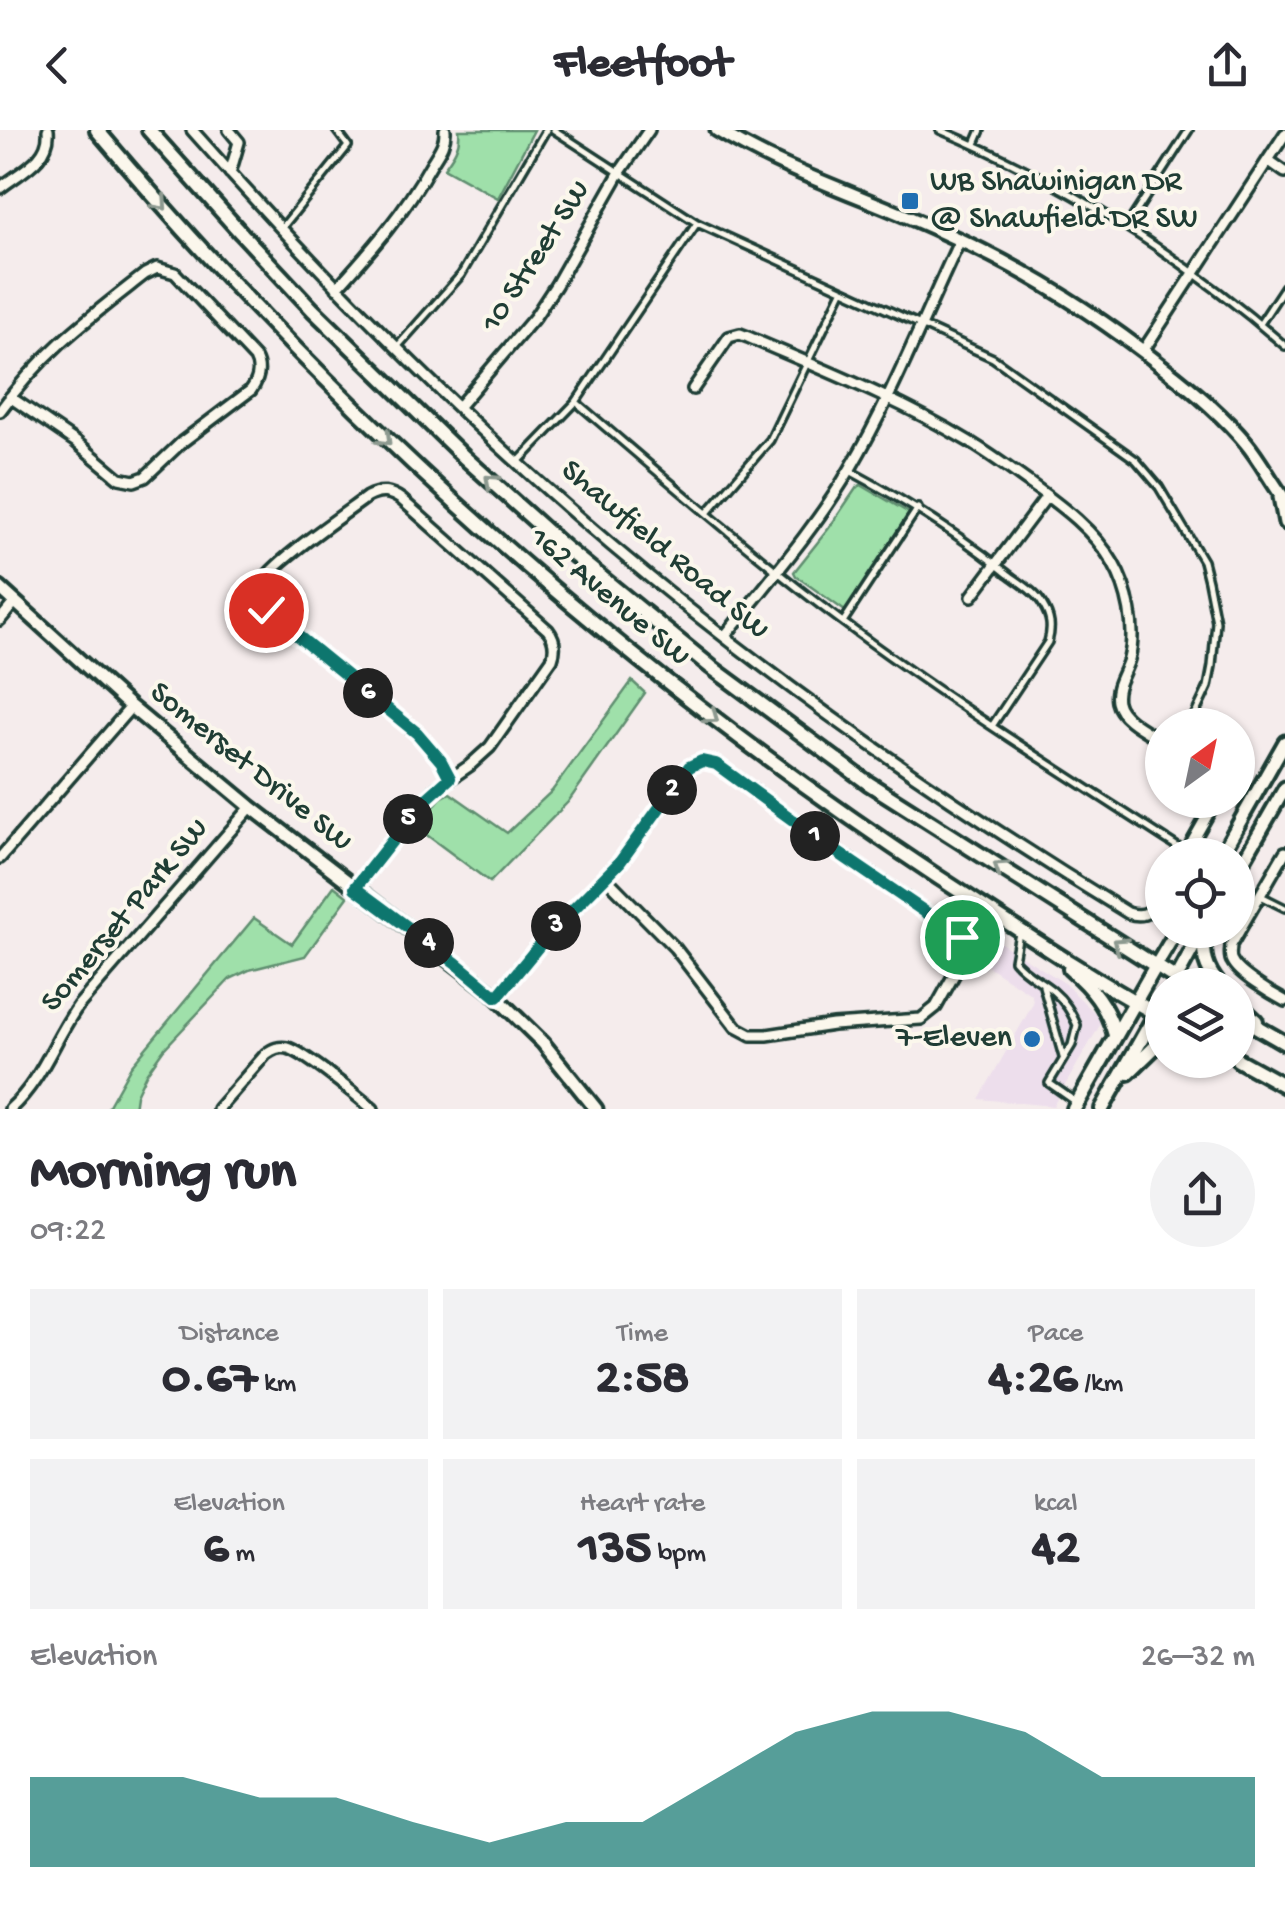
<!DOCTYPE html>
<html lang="en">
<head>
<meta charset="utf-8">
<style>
  :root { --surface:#fff; --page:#f2f2f3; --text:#2b2b33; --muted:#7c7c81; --accent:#0f766e }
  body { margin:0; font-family:"Gochi Hand",sans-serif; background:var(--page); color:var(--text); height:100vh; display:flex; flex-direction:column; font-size:38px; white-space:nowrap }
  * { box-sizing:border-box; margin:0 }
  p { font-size:32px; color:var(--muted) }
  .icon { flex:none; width:55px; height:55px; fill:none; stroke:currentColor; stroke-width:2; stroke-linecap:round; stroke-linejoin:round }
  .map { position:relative; height:979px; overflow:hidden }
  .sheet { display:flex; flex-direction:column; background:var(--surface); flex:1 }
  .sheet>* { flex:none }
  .needle { width:65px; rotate:33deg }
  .fabs { position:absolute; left:1145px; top:578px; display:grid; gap:20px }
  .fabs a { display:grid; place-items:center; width:110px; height:110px; border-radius:50%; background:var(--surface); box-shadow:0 2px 8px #0004; font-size:50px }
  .pin { position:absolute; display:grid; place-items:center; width:85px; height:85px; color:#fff; margin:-42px; border:5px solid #fff; border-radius:50%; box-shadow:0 2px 10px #0007 }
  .km { position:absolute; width:50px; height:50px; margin:-25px; border-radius:50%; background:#222; color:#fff; font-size:28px; line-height:50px; text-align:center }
  .round { display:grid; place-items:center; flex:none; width:105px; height:105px; border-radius:52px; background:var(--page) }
  .head { display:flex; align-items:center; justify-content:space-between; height:170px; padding:0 30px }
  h1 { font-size:55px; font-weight:800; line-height:75px }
  .metrics { display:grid; grid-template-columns:repeat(3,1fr); gap:15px; height:170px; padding:10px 30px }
  .metrics div { display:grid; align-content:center; border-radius:0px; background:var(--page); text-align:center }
  .metrics b { font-size:50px; font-weight:800 }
  .metrics small { font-size:28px; font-weight:400 }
  .metrics p { font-size:28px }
  .chart { height:280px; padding:20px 30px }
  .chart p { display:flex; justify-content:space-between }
  .chart svg { width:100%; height:180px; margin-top:10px; fill:var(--accent); opacity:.7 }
  header { display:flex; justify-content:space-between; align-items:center; height:130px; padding:0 30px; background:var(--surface); font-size:45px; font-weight:800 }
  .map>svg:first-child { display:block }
</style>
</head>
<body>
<header><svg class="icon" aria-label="back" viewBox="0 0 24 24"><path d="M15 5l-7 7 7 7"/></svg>Fleetfoot<svg class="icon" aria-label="share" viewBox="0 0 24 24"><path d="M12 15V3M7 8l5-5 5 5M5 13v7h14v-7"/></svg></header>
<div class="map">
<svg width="1285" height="979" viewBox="0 0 1285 979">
  <rect width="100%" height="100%" fill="#f5ecec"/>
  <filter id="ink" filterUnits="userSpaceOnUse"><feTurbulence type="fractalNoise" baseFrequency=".01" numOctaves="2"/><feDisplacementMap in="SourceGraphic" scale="20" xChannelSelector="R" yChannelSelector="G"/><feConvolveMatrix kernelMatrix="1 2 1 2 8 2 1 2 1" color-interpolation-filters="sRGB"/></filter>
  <g filter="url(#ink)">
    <path fill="#eddeec" d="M 993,808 L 1063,852 L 1098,886 L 1100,895 L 1053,976 L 979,969 L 1033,874 L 1032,865 L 980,831 Z"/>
    <path fill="#9fe0aa" stroke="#5f8e6f" stroke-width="2.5" d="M 459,0 L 534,0 L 498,68 L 444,38 C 453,26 461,15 459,0 Z
      M 861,355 L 909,383 L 845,481 L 796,446 L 794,442 L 829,398 L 857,357 Z
      M 632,551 L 645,563 L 568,672 L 490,752 L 416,697 L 441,668 L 450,663 L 507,703 L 552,661 Z
      M 334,756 L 348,767 L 305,826 L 249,840 L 230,849 L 163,920 L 146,944 L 136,965 L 134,979 L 107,979 L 131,936 L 254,788 L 292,814 Z"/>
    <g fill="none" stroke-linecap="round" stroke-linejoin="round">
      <defs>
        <path id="service" d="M 554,0 L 697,93 L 993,228 L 1136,330 L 1159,357 L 1203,431 L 1208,451 L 1216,492 L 1212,536 L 1208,557 L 1190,595
          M 940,0 C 1067,53 1182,126 1285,216
          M 975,14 L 981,0
          M 1127,96 L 1189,0
          M 281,99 L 348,16 L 336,0
          M 1260,194 L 1285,156
          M 397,217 L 461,145 L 546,0
          M 576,272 C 663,346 749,422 840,490 C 951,573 1070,647 1187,723
          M 518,332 L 576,272 L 697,93
          M 850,341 C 906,371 959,404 1008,444 C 1020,453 1036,462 1043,475 C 1051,488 1052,498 1048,512 L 992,596
          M 707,383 L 770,310 L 842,161
          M 843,492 L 918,378
          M 1261,766 L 1285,778
          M 1019,803 L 1014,830 C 1025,844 1040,850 1053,861 C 1065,871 1071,882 1077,895 L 1072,915 L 1049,953 L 1076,972
          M 1043,856 L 1063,927"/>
        <path id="minor" d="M 192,0 C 322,147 461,288 611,415 C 773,552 947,673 1128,783 C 1146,789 1154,780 1162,765
          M 229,0 L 239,12 L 230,43
          M 1268,30 L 1285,42
          M 0,58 C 20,42 51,29 48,0
          M 337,158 C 373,118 404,83 430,36 C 437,24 446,14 445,0
          M 1143,221 L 1285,4
          M 693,259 L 729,207 L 740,204 L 748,207 C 822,239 898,269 968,311 C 990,324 1010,339 1031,354 C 1061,376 1094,400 1113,433 C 1128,459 1137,499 1129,529 C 1125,543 1114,556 1117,572 C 1121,590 1149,602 1162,611
          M 459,276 L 535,187 L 556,155 L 620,42 L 649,0
          M 0,281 C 42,222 89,188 145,144 L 157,138 L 175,143 L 255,228 C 261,239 259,249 251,260 L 182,312 L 145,347 L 134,351 L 119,348 L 76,312 L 10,267
          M 972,466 L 1047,366
          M 0,490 L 15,472
          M 725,506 C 768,452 815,399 850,339 C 893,266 924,186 960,110
          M 1285,722 L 1231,815 C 1231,819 1229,827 1232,831 C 1238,844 1272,864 1285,871
          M 1185,725 L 1216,670
          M 0,728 L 131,577
          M 355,759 L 421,673 L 437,658 L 469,636 L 490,617 L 552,529 C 556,518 555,509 548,500 L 402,370 C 390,361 380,360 367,367 C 347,382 269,435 262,453 C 257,465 262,474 269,482 L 417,603 L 441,631 L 450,648
          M 497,867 L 547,806 L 620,732 L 689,637 L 702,631 L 716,634 L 835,720 L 956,802 C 964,809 967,816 964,827 L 936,877 L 921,889 L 833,895 L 767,905 L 751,905 L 736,897 L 675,818 L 606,748
          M 10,979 C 42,950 54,910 78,876 L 251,677
          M 218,979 L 266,924 C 273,919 279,916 288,918 C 306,923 357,966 373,979"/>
        <path id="tertiary" d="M 717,0 C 787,43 866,67 940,101 C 1020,136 1094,182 1162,236 C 1192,259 1222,284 1246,313 C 1261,331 1271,352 1285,370
          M 1280,367 L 1285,393
          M 0,458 L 131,577 L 251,677 L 491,862 L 543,913 L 596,979
          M 1221,725 L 1285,612
          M 1238,740 L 1285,658
          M 1155,837 L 1177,800
          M 1176,849 L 1203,800"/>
        <path id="secondary" d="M 97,0 C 340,289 623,539 938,747 C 1012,795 1085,845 1162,887
          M 149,0 L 241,103 L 313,180 L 464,327 L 564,417 L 711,537 L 868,653 L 1186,855
          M 1203,800 C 1204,825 1203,835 1219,855
          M 1070,839 C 1092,858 1107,876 1115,905
          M 1238,874 L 1256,891
          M 1238,886 L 1285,913
          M 1238,930 L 1285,956
          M 1128,943 L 1158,914 L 1162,913
          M 1074,979 L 1155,837
          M 1102,979 L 1162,873"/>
      </defs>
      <use href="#service" stroke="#1f3d34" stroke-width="12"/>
      <use href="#minor" stroke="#1f3d34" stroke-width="16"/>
      <use href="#tertiary" stroke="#1f3d34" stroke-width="19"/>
      <use href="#secondary" stroke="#1f3d34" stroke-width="20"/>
      <use href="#service" stroke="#fbf7ec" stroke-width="5"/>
      <use href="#minor" stroke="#fbf7ec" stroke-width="9"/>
      <use href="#tertiary" stroke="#fbf7ec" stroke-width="11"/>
      <use href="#secondary" stroke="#fbf7ec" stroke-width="12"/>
    </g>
    <defs><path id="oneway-chevron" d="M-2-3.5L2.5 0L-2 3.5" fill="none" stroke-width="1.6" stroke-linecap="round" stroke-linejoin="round" transform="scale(2.5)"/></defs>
    <g stroke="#8d9a90">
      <use href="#oneway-chevron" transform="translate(161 74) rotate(48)"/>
      <use href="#oneway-chevron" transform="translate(385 309) rotate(44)"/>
      <use href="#oneway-chevron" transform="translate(491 351) rotate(-138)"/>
      <use href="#oneway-chevron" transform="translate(712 587) rotate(36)"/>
      <use href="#oneway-chevron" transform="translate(1000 737) rotate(-147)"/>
      <use href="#oneway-chevron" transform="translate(1119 814) rotate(-147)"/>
    </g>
  </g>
  <g fill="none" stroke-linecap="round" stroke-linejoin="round" filter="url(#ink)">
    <defs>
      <path id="route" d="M 266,480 L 417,603 L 441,631 L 450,648 L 421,674 L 355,758 L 456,833 L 497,867 L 547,806 L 620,732 L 689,637 L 702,631 L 716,634 L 834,720 L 962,807"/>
    </defs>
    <use href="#route" stroke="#fff" stroke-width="20"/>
    <use href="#route" stroke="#0f766e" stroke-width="12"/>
  </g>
  <g fill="#1f6fb2" stroke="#fbf7ec" stroke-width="4">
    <rect x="900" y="61" width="20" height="20" rx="5"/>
    <circle cx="1032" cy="909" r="10"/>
  </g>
  <g text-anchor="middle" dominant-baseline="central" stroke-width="8" stroke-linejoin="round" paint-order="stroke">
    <g font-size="32" fill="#1f3d34" stroke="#fbf7ec" text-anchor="start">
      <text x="930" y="53">WB Shawinigan DR<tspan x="930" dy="37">@ Shawfield DR SW</tspan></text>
      <text x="1012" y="909" text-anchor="end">7-Eleven</text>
    </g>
    <g font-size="32" fill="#1f3d34" stroke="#fbf7ec">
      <text transform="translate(537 127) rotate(-57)">10 Street SW</text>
      <text transform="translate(664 421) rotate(40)">Shawfield Road SW</text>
      <text transform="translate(609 468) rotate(40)">162 Avenue SW</text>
      <text transform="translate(250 638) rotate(39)">Somerset Drive SW</text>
      <text transform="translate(126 786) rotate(-50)">Somerset Park SW</text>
    </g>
  </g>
</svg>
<div class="fabs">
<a><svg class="needle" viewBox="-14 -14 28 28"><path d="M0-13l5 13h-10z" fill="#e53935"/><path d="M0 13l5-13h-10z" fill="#7c7c81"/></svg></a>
<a><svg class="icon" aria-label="locate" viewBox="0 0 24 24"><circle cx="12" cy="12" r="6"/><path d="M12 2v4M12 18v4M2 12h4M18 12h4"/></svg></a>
<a><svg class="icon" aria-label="layers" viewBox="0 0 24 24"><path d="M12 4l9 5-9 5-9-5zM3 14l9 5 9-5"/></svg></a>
</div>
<div class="pin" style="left:962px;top:807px;background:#1e9e55"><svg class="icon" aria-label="arrive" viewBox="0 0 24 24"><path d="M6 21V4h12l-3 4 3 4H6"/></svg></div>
<div class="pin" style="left:266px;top:480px;background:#d93025"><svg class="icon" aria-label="check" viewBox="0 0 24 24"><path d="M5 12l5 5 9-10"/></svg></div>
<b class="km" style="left:815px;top:706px">1</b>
<b class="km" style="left:672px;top:660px">2</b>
<b class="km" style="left:556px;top:796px">3</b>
<b class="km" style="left:429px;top:813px">4</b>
<b class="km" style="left:408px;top:689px">5</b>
<b class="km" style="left:368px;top:563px">6</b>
</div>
<section class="sheet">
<div class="head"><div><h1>Morning run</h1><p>09:22</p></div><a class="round"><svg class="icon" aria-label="share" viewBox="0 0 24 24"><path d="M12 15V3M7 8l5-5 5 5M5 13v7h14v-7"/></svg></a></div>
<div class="metrics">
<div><p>Distance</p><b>0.67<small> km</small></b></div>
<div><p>Time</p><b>2:58</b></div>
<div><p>Pace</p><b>4:26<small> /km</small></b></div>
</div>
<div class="metrics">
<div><p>Elevation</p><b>6<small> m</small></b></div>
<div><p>Heart rate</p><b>135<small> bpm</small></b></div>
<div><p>kcal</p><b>42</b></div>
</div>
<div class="chart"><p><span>Elevation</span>26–32 m</p>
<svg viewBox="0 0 160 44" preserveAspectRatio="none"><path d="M0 44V22L10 22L20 22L30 27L40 27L50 33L60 38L70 33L80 33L90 22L100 11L110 6L120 6L130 11L140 22L150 22L160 22V44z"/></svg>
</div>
</section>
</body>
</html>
